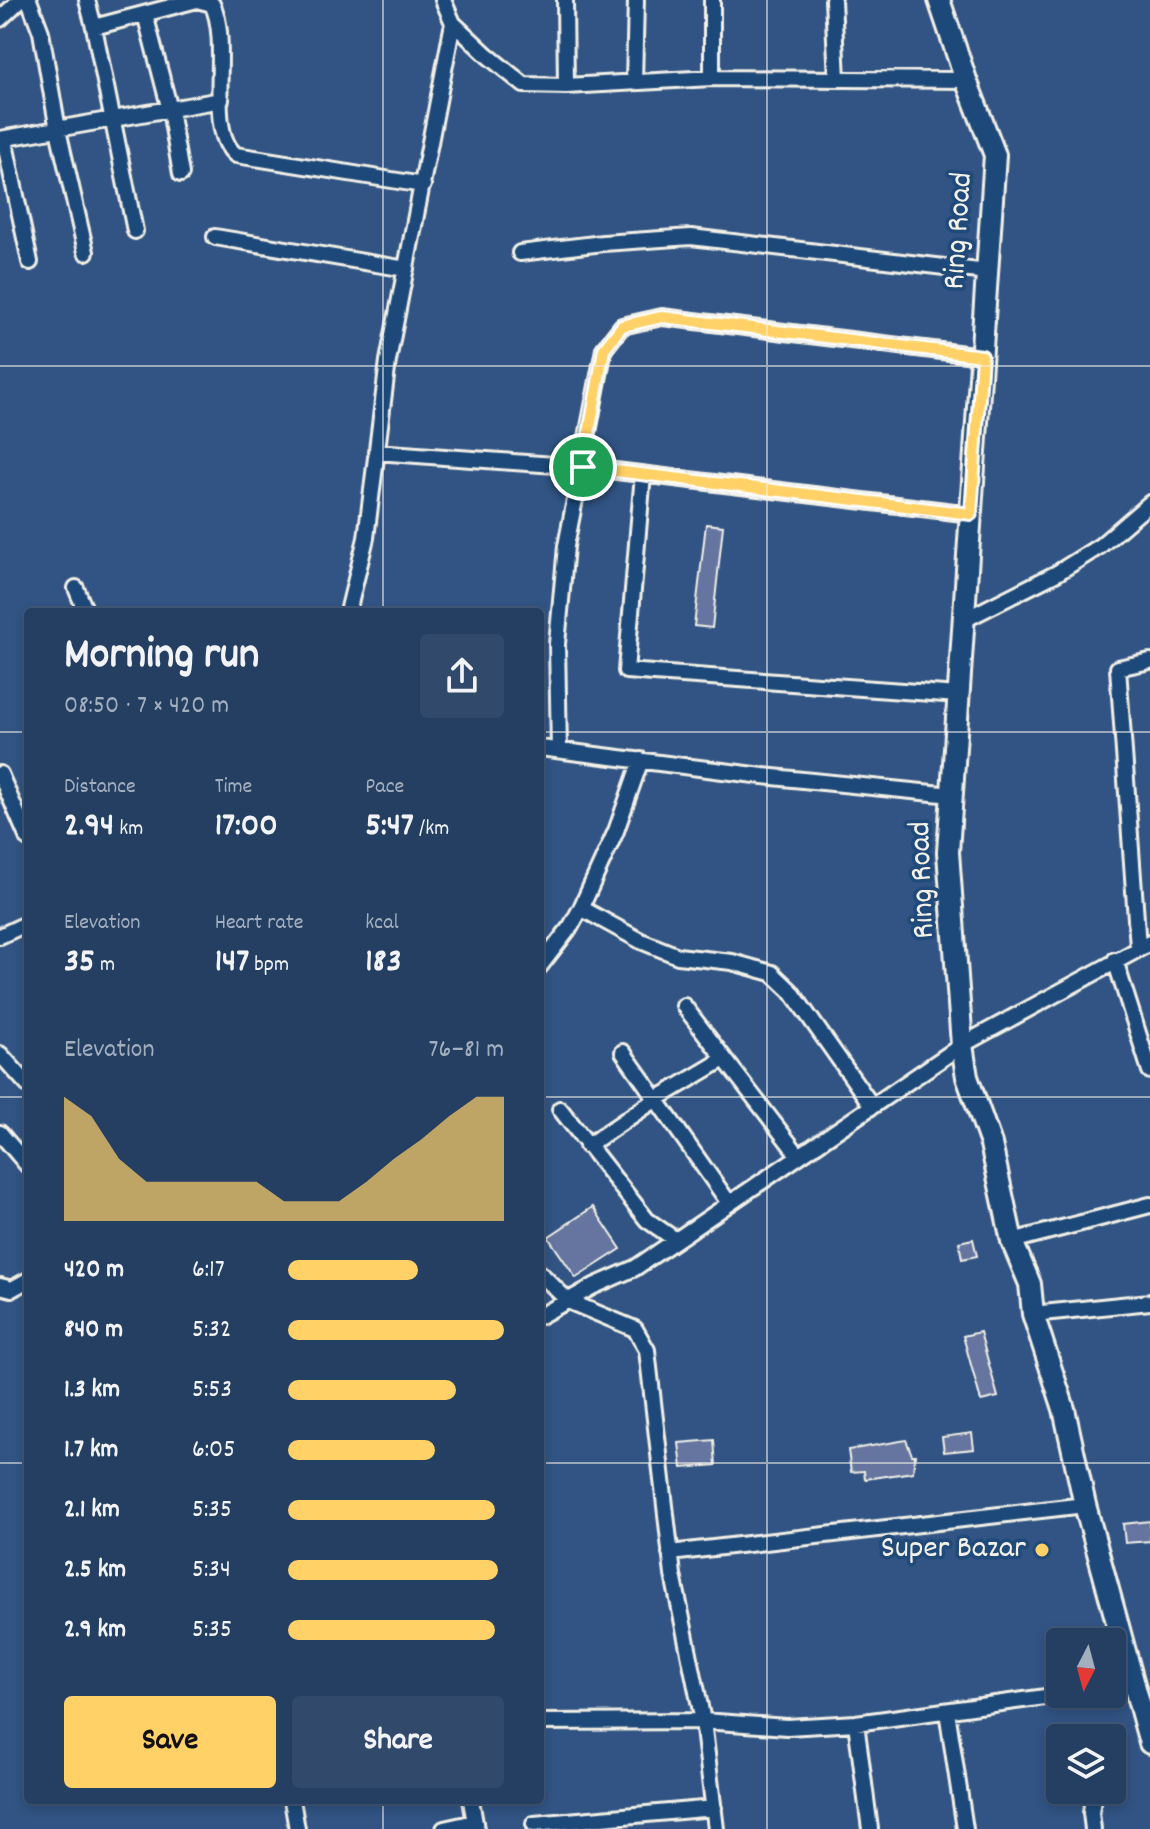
<!DOCTYPE html>
<html lang="en">
<head>
<meta charset="utf-8">
<style>
  :root { --surface:#253f63; --page:#314a6c; --text:#f1f3f6; --muted:#a3afbe; --line:#425878; --accent:#ffd166 }
  body { margin:0; font-family:Dekko,sans-serif; background:var(--page); color:var(--text); height:100vh; display:flex; flex-direction:column; font-size:30px; white-space:nowrap }
  * { box-sizing:border-box; margin:0 }
  p { font-size:26px; color:var(--muted) }
  .icon { flex:none; width:44px; height:44px; fill:none; stroke:currentColor; stroke-width:2; stroke-linecap:round; stroke-linejoin:round }
  .map { position:relative; flex:1; overflow:hidden }
  .drawer { position:absolute; left:24px; top:608px; width:520px; height:1196px; display:flex; flex-direction:column; background:var(--surface); border-radius:8px; box-shadow:0 4px 12px #0003,0 0 0 2px var(--line) }
  .drawer>* { flex:none }
  .needle { width:52px; rotate:186deg }
  .fabs { position:absolute; left:1046px; top:1628px; display:grid; gap:16px }
  .fabs a { display:grid; place-items:center; width:80px; height:80px; border-radius:8px; background:var(--surface); box-shadow:0 4px 12px #0003,0 0 0 2px var(--line); font-size:40px }
  .pin { position:absolute; display:grid; place-items:center; width:68px; height:68px; color:#fff; margin:-34px; border:4px solid #fff; border-radius:50%; box-shadow:0 2px 8px #0007 }
  .round { display:grid; place-items:center; flex:none; width:84px; height:84px; border-radius:8px; background:var(--page) }
  .head { display:flex; align-items:center; justify-content:space-between; height:136px; padding:0 40px }
  h1 { font-size:44px; font-weight:800; line-height:60px }
  .stats { display:grid; grid-template-columns:repeat(3,1fr); gap:12px; height:136px; padding:8px 40px }
  .stats div { display:grid; align-content:center }
  .stats b { font-size:34px; font-weight:800 }
  .stats small { font-size:22px; font-weight:400 }
  .stats p { font-size:22px }
  .chart { height:224px; padding:16px 40px }
  .chart p { display:flex; justify-content:space-between }
  .chart svg { width:100%; height:144px; margin-top:8px; fill:var(--accent); opacity:.7 }
  .primary-button { display:flex; gap:16px; margin-top:auto; padding:16px 40px }
  .primary-button a { flex:1; height:92px; border-radius:8px; background:var(--accent); color:#111; font-size:32px; font-weight:800; line-height:92px; text-align:center }
  .primary-button a+a { background:var(--page); color:var(--text) }
  ul { padding:0 40px; list-style:none; font-size:26px }
  li { display:grid; grid-template-columns:128px 96px 1fr; align-items:center; height:60px }
  li i { height:20px; border-radius:10px; background:var(--accent) }
  .map>svg:first-child { display:block }
</style>
</head>
<body>
<div class="map">
<svg width="1150" height="1829" viewBox="0 0 1150 1829">
  <rect width="100%" height="100%" fill="#315484"/>
  <filter id="ink" filterUnits="userSpaceOnUse"><feTurbulence type="fractalNoise" baseFrequency=".0125" numOctaves="2"/><feDisplacementMap in="SourceGraphic" scale="16" xChannelSelector="R" yChannelSelector="G"/><feConvolveMatrix kernelMatrix="1 2 1 2 8 2 1 2 1" color-interpolation-filters="sRGB"/></filter>
  <g filter="url(#ink)">
    <path fill="#65749f" stroke="#f4f1e8" stroke-width="2" d="M 706,524 L 723,526 L 712,628 L 694,626 Z
      M 593,1207 L 621,1249 L 576,1278 L 548,1237 Z
      M 973,1239 L 977,1256 L 962,1259 L 959,1242 Z
      M 980,1332 L 998,1397 L 981,1401 L 963,1336 Z
      M 972,1433 L 974,1449 L 944,1452 L 942,1437 Z
      M 714,1440 L 716,1465 L 682,1468 L 679,1443 Z
      M 906,1440 L 912,1455 L 915,1455 L 913,1472 L 865,1479 L 864,1471 L 851,1472 L 848,1450 Z
      M 1150,1521 L 1150,1541 L 1125,1543 L 1123,1524 Z"/>
    <g fill="none" stroke-linecap="round" stroke-linejoin="round">
      <defs>
        <path id="street" d="M 29,0 L 41,32 L 58,130 L 86,252
          M 87,0 L 94,27 L 197,0 L 212,4 C 232,43 204,131 236,155 L 423,185
          M 443,0 L 453,23 L 487,55 L 524,85 L 566,86 L 712,78 L 966,80
          M 565,0 L 566,86
          M 712,0 L 712,78
          M 833,0 L 837,79
          M 145,14 L 170,110 L 181,174
          M 0,19 L 20,0
          M 94,27 L 135,231
          M 634,82 L 636,0
          M 0,139 L 221,100
          M 4,139 L 30,262
          M 215,237 L 406,269
          M 520,253 L 603,243 L 691,237 L 987,272
          M 376,452 L 583,467 L 971,514
          M 643,474 L 626,671 L 959,695
          M 76,588 L 86,612
          M 348,612 L 366,538 L 388,361 L 453,23
          M 964,620 L 1057,573 L 1100,546 L 1150,503
          M 540,748 L 763,776 L 952,795
          M 559,750 L 557,644 L 566,546 L 604,349 L 622,326 L 662,317 L 982,356
          M 0,774 L 28,839
          M 581,908 L 641,941 L 678,956 L 732,962 L 772,973 L 791,991 L 872,1106
          M 0,936 L 28,923
          M 1138,947 L 1118,668 L 1150,661
          M 1115,960 L 1150,1071
          M 540,966 L 571,926 L 581,908 L 616,831 L 641,760
          M 684,1006 L 799,1156
          M 623,1052 L 729,1203
          M 0,1054 L 28,1085
          M 560,1109 L 647,1220 L 676,1240
          M 0,1133 L 28,1166
          M 587,1146 L 655,1100 L 724,1059
          M 1012,1241 L 1150,1205
          M 540,1273 L 568,1301 L 635,1329 L 647,1350 L 673,1575 L 703,1721 L 716,1829
          M 0,1286 L 12,1289 L 28,1280
          M 1033,1314 L 1150,1302
          M 540,1316 L 594,1286 L 635,1268 L 962,1045 L 1150,943
          M 670,1553 L 1085,1505
          M 1112,1688 L 1133,1685
          M 947,1711 L 965,1829
          M 540,1722 L 703,1721 L 787,1727 L 856,1723 L 1067,1694
          M 856,1723 L 870,1829
          M 292,1800 L 297,1829
          M 471,1800 L 476,1829
          M 534,1824 L 714,1808
          M 444,1829 L 475,1822
          M 1093,1829 L 1091,1813 L 1094,1790"/>
        <path id="secondary" d="M 939,0 L 966,80 L 995,155 L 948,852 L 962,1045 L 967,1077 L 991,1144 L 1012,1241 L 1030,1284 L 1033,1314 L 1064,1409 L 1085,1505 L 1150,1743"/>
      </defs>
      <use href="#street" stroke="#f4f1e8" stroke-width="20"/>
      <use href="#secondary" stroke="#f4f1e8" stroke-width="26"/>
      <use href="#street" stroke="#1f4a7a" stroke-width="14"/>
      <use href="#secondary" stroke="#1f4a7a" stroke-width="20"/>
    </g>
  </g>
  <g fill="none" stroke-linecap="round" stroke-linejoin="round" filter="url(#ink)">
    <defs>
      <path id="route" d="M 662,317 L 982,356 L 971,514 L 583,467 L 604,349 L 622,326 Z"/>
    </defs>
    <use href="#route" stroke="#fff" stroke-width="16"/>
    <use href="#route" stroke="#ffd166" stroke-width="10"/>
  </g>
  <path fill="none" stroke="#f4f1e8" stroke-width="2" stroke-opacity="0.55" d="M 383,0 L 383,612M 767,0 L 767,1829M 0,366 L 1150,366M 0,732 L 28,732M 540,732 L 1150,732M 0,1097 L 28,1097M 540,1097 L 1150,1097M 0,1463 L 28,1463M 540,1463 L 1150,1463M 383,1800 L 383,1829"/>
  <circle fill="#ffd166" stroke="#1f4a7a" stroke-width="3" cx="1042" cy="1550" r="8"/>
  <g text-anchor="middle" dominant-baseline="central" stroke-width="7" stroke-linejoin="round" paint-order="stroke">
    <g font-size="32" fill="#f4f1e8" stroke="#1f4a7a">
      <text transform="translate(960 231) rotate(-86)">Ring Road</text>
      <text transform="translate(924 880) rotate(-92)">Ring Road</text>
    </g>
    <g font-size="32" fill="#f4f1e8" stroke="#1f4a7a" text-anchor="end">
      <text x="1026" y="1550">Super Bazar</text>
    </g>
  </g>
</svg>
<div class="fabs">
<a><svg class="needle" viewBox="-14 -14 28 28"><path d="M0-13l5 13h-10z" fill="#e53935"/><path d="M0 13l5-13h-10z" fill="#a3afbe"/></svg></a>
<a><svg class="icon" aria-label="layers" viewBox="0 0 24 24"><path d="M12 4l9 5-9 5-9-5zM3 14l9 5 9-5"/></svg></a>
</div>
<div class="pin" style="left:583px;top:467px;background:#1e9e55"><svg class="icon" aria-label="arrive" viewBox="0 0 24 24"><path d="M6 21V4h12l-3 4 3 4H6"/></svg></div>
<section class="drawer">
<div class="head"><div><h1>Morning run</h1><p>08:50 · 7 × 420 m</p></div><a class="round"><svg class="icon" aria-label="share" viewBox="0 0 24 24"><path d="M12 15V3M7 8l5-5 5 5M5 13v7h14v-7"/></svg></a></div>
<div class="stats">
<div><p>Distance</p><b>2.94<small> km</small></b></div>
<div><p>Time</p><b>17:00</b></div>
<div><p>Pace</p><b>5:47<small> /km</small></b></div>
</div>
<div class="stats">
<div><p>Elevation</p><b>35<small> m</small></b></div>
<div><p>Heart rate</p><b>147<small> bpm</small></b></div>
<div><p>kcal</p><b>183</b></div>
</div>
<div class="chart"><p><span>Elevation</span>76–81 m</p>
<svg viewBox="0 0 160 44" preserveAspectRatio="none"><path d="M0 44V6L10 12L20 25L30 32L40 32L50 32L60 32L70 32L80 38L90 38L100 38L110 32L120 25L130 19L140 12L150 6L160 6V44z"/></svg>
</div>
<ul>
<li><b>420 m</b>6:17<i style="width:60%"></i></li>
<li><b>840 m</b>5:32<i style="width:100%"></i></li>
<li><b>1.3 km</b>5:53<i style="width:78%"></i></li>
<li><b>1.7 km</b>6:05<i style="width:68%"></i></li>
<li><b>2.1 km</b>5:35<i style="width:96%"></i></li>
<li><b>2.5 km</b>5:34<i style="width:97%"></i></li>
<li><b>2.9 km</b>5:35<i style="width:96%"></i></li>
</ul>
<div class="primary-button"><a>Save</a><a>Share</a></div>
</section>
</div>
</body>
</html>
